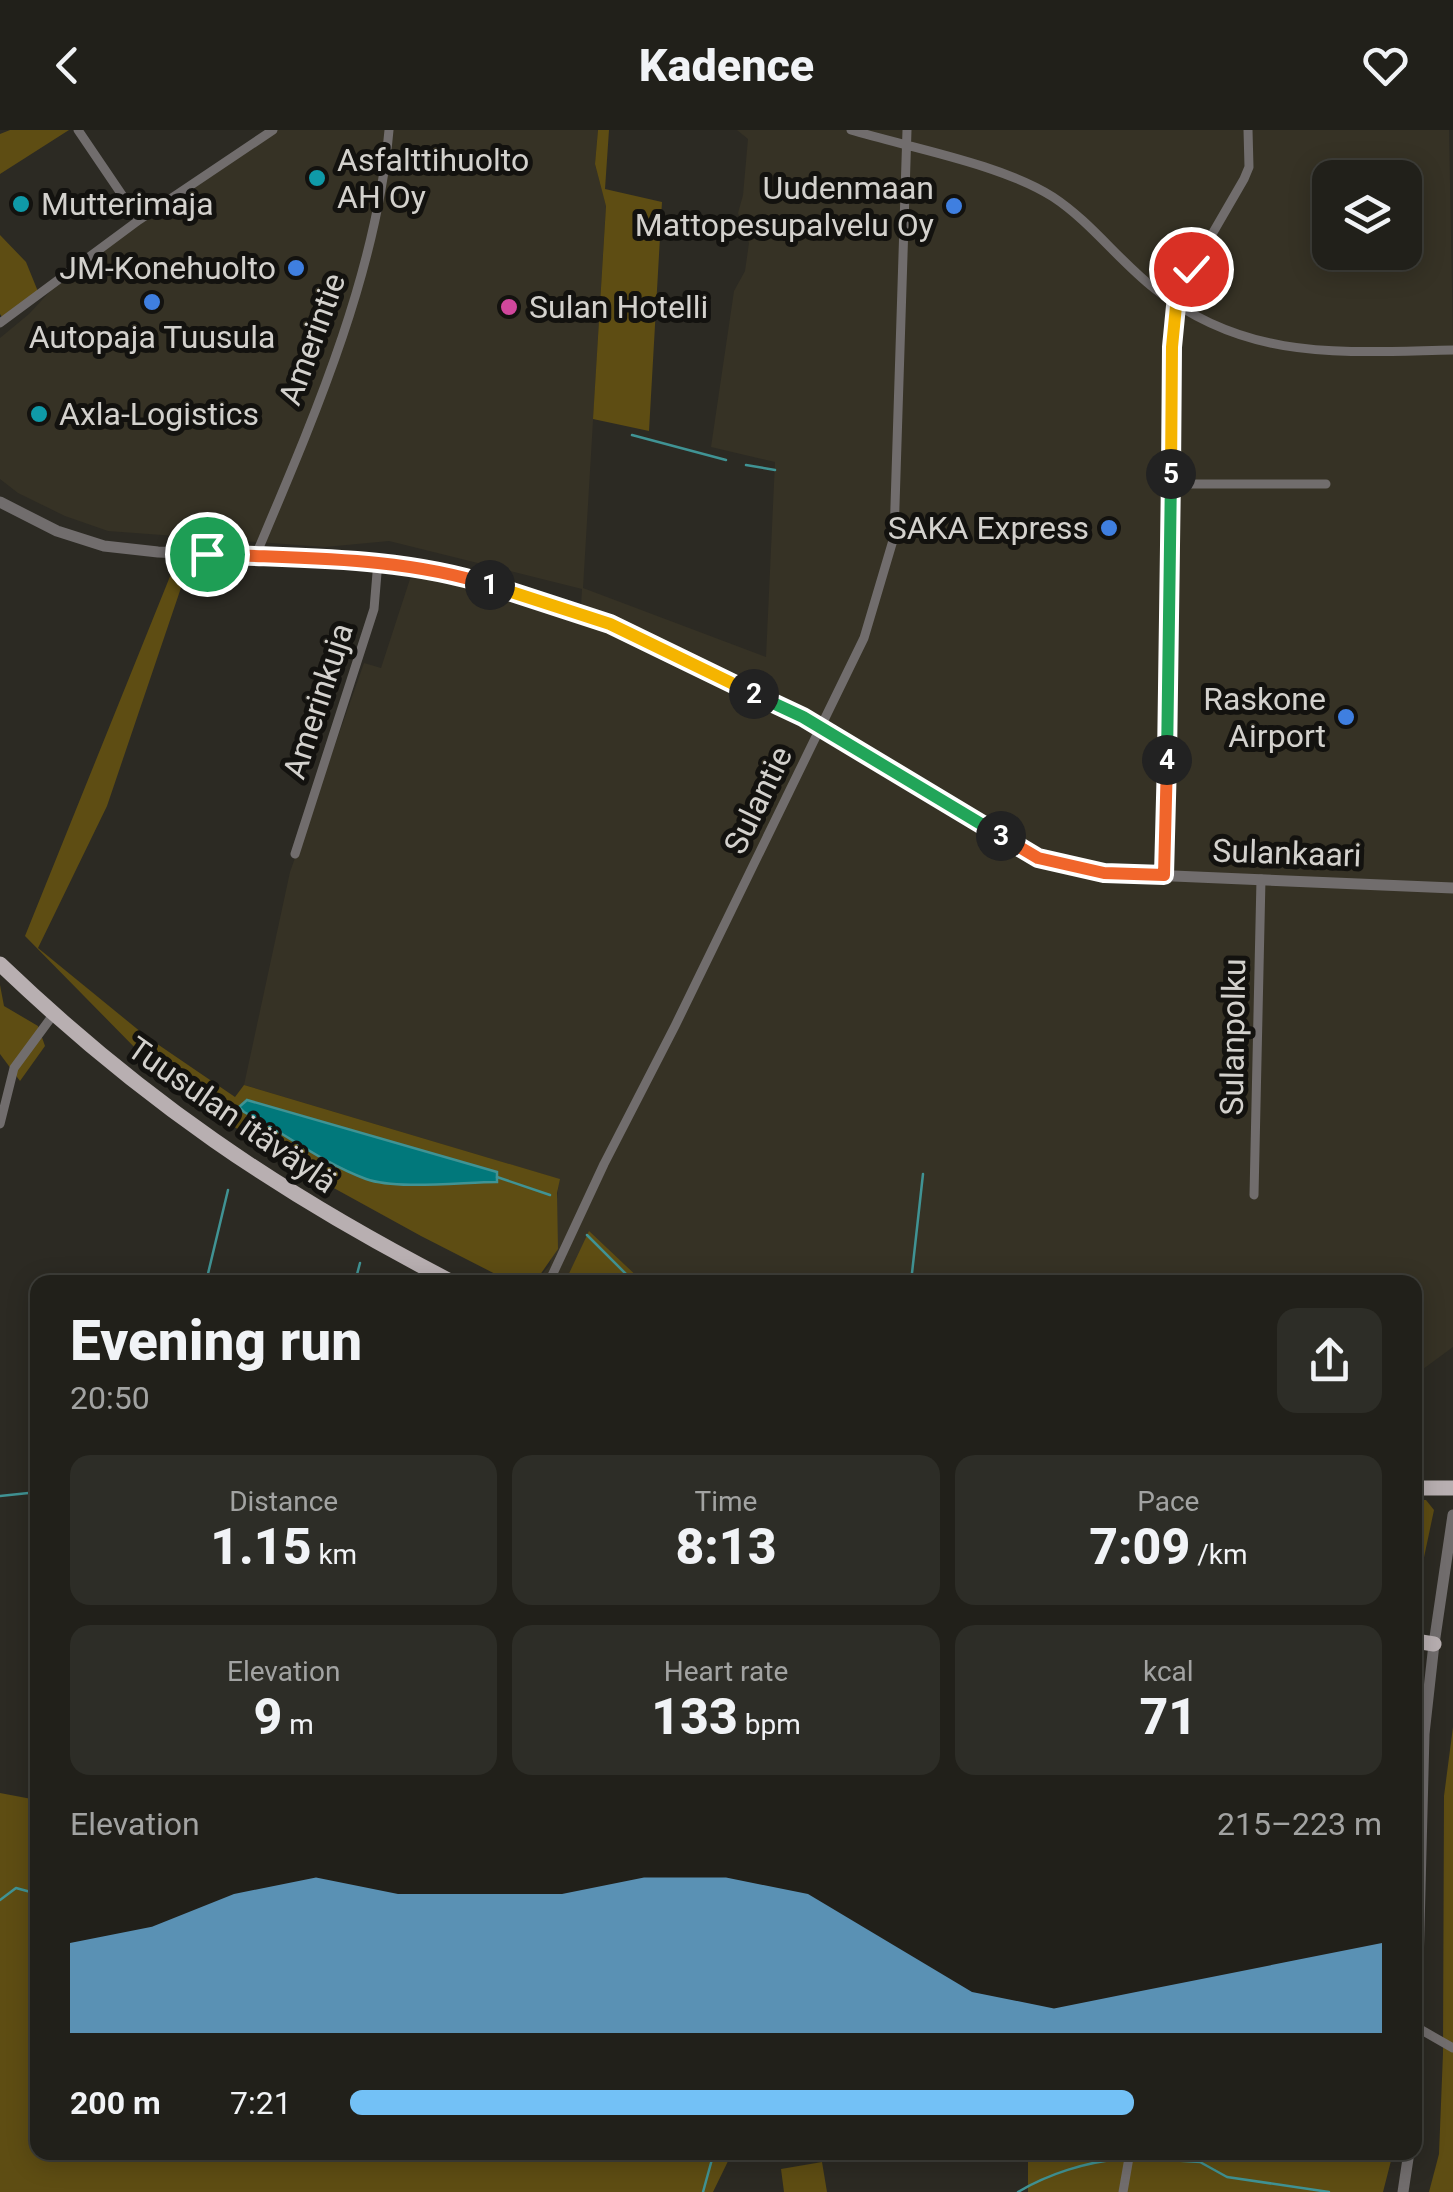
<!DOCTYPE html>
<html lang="en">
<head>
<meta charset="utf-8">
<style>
  :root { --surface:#21201a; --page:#2d2d27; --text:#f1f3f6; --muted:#a2a3a2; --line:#3e3e39; --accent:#73c1f6 }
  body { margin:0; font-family:Roboto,sans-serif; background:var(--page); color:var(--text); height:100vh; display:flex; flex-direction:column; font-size:38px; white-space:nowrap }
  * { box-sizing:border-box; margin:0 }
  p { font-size:32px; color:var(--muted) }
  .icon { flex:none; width:55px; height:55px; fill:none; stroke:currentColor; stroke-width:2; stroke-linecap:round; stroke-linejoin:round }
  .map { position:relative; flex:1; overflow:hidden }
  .details { position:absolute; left:30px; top:1145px; width:1392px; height:885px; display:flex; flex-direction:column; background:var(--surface); border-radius:20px; box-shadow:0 5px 25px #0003,0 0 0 2px var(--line) }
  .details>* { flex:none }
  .controls { position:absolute; left:1312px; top:30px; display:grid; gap:20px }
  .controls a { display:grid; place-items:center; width:110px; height:110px; border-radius:20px; background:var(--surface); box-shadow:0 5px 25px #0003,0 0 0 2px var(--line); font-size:50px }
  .pin { position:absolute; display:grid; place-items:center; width:85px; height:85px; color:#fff; margin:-42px; border:5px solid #fff; border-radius:50%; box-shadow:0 2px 10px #0007 }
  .km { position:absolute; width:50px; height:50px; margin:-25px; border-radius:50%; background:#222; color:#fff; font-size:28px; line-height:50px; text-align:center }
  .round { display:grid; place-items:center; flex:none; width:105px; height:105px; border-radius:20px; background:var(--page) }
  .head { display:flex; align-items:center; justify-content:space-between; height:170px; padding:0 40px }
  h1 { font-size:55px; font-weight:800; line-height:75px }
  .metrics { display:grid; grid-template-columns:repeat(3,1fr); gap:15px; height:170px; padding:10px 40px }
  .metrics div { display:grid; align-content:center; border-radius:20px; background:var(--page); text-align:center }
  .metrics b { font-size:50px; font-weight:800 }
  .metrics small { font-size:28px; font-weight:400 }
  .metrics p { font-size:28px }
  .chart { height:280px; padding:20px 40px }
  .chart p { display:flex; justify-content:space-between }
  .chart svg { width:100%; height:180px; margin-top:10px; fill:var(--accent); opacity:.7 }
  ul { padding:0 40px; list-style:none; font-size:32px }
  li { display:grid; grid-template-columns:160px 120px 1fr; align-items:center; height:75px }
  li i { height:25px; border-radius:12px; background:var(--accent) }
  header { display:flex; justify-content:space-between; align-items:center; height:130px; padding:0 40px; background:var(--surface); font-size:45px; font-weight:800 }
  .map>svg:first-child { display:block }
</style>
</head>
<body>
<header><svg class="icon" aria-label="back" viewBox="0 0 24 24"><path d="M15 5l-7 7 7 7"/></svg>Kadence<svg class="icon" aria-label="heart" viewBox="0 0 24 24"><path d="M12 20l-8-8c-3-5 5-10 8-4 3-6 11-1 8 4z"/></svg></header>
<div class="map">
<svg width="1453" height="2062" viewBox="0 0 1453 2062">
  <rect width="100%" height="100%" fill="#2c2a23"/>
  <path fill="#363225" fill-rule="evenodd" d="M 271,0 L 598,0 L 595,34 L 606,75 L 583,458 L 766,527 L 775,332 L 711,317 L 734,161 L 745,141 L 749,113 L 738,83 L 743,65 L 748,9 L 737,0 L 1449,0 L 1453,211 L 1453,1217 L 1415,1245 L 1415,1152 L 535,1152 L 550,1135 L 559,1049 L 244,955 L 290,742 L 364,533 L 381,538 L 410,449 L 419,446 L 446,452 L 580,494 L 582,459 L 389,411 L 325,417 L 108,401 L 65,386 L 18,363 L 0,349 L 0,208 L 29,184 L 66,144 ZM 1330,48 L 1405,48 L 1405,122 L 1330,122 Z"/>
  <path fill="#5e4d13" d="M 10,0 L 69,0 L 0,44 L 0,4 Z
    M 598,0 L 609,0 L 605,59 L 662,72 L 649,301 L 593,289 L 606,76 L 595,34 Z
    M 0,105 L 26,132 L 39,164 L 4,190 L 0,184 Z
    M 173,439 L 186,443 L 107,676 L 38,818 L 147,907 L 235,967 L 244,955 L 560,1049 L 557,1063 L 558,1119 L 535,1152 L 511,1152 L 421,1106 L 321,1051 L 228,993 L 143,926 L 25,806 Z
    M 0,855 L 4,876 L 38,896 L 45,916 L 20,951 L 0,924 Z
    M 589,1101 L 643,1152 L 565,1152 Z
    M 1415,1370 L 1426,1370 L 1434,1380 L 1415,1470 Z
    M 1453,1597 L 1453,2062 L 1429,2062 L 1439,2024 L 1443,1923 L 1444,1666 Z
    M 0,1663 L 37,1670 L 38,2022 L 732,2023 L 713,2062 L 0,2062 Z
    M 1028,2023 L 1393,2023 L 1383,2062 L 1028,2062 Z
    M 822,2032 L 827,2062 L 784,2062 L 781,2039 Z"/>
  <path fill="#01787b" stroke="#409394" stroke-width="2.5" d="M 247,970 L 497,1042 L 497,1052 C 463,1052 397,1060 366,1049 C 322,1033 285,1003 244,982 L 239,977 Z"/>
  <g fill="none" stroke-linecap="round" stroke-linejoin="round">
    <path stroke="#409394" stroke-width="2.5" d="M 632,305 L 726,330
      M 746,335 L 775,340
      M 497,1047 L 550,1065
      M 587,1105 L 634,1152
      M 206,1152 L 228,1060
      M 355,1152 L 360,1133
      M 911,1152 L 923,1044
      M 0,1366 L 38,1362
      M 0,1770 L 16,1758 L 38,1764
      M 1137,2028 L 1200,2032 L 1227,2047 L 1329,2062
      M 703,2062 L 714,2022
      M 1018,2062 C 1048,2044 1086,2032 1121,2029"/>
    <path stroke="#716d6d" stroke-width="9" d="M 78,0 L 139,90
      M 851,0 C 911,18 1001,34 1053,67 C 1091,92 1119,131 1155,159 C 1248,232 1342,222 1453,220
      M 0,193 L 139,90 L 273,0
      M 1171,354 L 1326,354
      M 255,427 C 312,292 376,147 389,0
      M 295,724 L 374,479 L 378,431
      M 1164,745 L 1172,217 L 1178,163 L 1244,49 L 1249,37 L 1248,0
      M 0,994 L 14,938 L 53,885
      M 1254,1065 L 1261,749
      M 549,1152 L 604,1034 L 675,896 L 864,508 L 894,407 L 907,0
      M 1418,1898 L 1453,1918
      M 1123,2062 L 1130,2022"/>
    <path stroke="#716d6d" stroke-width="11" d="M 0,372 L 57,401 L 104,416 L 158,422 L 388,432 L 447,441 L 561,477 L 610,494 L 803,587 L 1038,728 L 1104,743 L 1453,758
      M 1415,1954 L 1424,1604 L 1434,1514 L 1453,1385
      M 1403,2062 L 1409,2022"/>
    <path stroke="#b8afb1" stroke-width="15" d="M 0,834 C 141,969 279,1063 452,1152
      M 1415,1358 L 1453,1358
      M 1415,1511 L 1434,1514"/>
  </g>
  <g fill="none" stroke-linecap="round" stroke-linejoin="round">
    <defs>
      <path id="split-1" d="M 207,424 C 303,429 398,426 490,455"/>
      <path id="split-2" d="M 490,455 L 610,494 L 754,564"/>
      <path id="split-3" d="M 754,564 L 803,587 L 1001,706"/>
      <path id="split-4" d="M 1001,706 L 1038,728 L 1104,743 L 1164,745 L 1167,630"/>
      <path id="split-5" d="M 1167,630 L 1171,344"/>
      <path id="split-6" d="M 1171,344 L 1172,217 L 1176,176 L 1178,163 L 1191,139"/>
    </defs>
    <use href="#split-1" stroke="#fff" stroke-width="20"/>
    <use href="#split-2" stroke="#fff" stroke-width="20"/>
    <use href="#split-3" stroke="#fff" stroke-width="20"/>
    <use href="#split-4" stroke="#fff" stroke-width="20"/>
    <use href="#split-5" stroke="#fff" stroke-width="20"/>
    <use href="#split-6" stroke="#fff" stroke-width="20"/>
    <use href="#split-1" stroke="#f0652b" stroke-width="12"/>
    <use href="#split-2" stroke="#f5b400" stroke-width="12"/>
    <use href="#split-3" stroke="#22a559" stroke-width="12"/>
    <use href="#split-4" stroke="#f0652b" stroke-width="12"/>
    <use href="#split-5" stroke="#22a559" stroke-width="12"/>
    <use href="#split-6" stroke="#f5b400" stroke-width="12"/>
  </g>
  <g fill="#0f9aa8" stroke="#13120f" stroke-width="4">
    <circle cx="317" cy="48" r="10"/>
    <circle cx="21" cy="74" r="10"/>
    <circle cx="39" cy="284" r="10"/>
  </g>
  <g fill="#3f7fe0" stroke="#13120f" stroke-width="4">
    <circle cx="954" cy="76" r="10"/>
    <circle cx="296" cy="138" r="10"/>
    <circle cx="152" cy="172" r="10"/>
    <circle cx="1109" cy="398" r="10"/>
    <circle cx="1346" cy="587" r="10"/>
  </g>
  <circle fill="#d1479c" stroke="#13120f" stroke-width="4" cx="509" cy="177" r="10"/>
  <g text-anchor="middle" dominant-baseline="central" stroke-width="10" stroke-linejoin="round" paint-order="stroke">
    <g font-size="32" fill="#d3d1cd" stroke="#13120f" text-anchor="start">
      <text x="337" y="30">Asfalttihuolto<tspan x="337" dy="37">AH Oy</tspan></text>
      <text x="934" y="58" text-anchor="end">Uudenmaan<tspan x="934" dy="37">Mattopesupalvelu Oy</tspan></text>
      <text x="41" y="74">Mutterimaja</text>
      <text x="276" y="138" text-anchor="end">JM-Konehuolto</text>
      <text x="529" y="177">Sulan Hotelli</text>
      <text x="152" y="207" text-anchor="middle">Autopaja Tuusula</text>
      <text x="59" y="284">Axla-Logistics</text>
      <text x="1089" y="398" text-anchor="end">SAKA Express</text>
      <text x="1326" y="569" text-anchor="end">Raskone<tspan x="1326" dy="37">Airport</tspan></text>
    </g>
    <g font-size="32" fill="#d3d1cd" stroke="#13120f">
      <text transform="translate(312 209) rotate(-70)">Amerintie</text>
      <text transform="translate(318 571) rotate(-72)">Amerinkuja</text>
      <text transform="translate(758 670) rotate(-64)">Sulantie</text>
      <text transform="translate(1287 723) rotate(2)">Sulankaari</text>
      <text transform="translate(1233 907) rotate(-89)">Sulanpolku</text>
      <text transform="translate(232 985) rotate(35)">Tuusulan itäväylä</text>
    </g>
  </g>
</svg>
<div class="controls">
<a><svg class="icon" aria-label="layers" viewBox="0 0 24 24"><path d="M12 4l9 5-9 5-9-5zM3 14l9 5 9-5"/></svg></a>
</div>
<div class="pin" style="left:207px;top:424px;background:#1e9e55"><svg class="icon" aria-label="arrive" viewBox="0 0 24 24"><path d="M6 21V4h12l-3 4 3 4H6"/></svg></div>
<div class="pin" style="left:1191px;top:139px;background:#d93025"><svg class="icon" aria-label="check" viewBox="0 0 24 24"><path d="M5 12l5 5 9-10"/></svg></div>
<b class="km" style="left:490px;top:455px">1</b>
<b class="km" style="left:754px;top:564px">2</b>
<b class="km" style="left:1001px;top:706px">3</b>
<b class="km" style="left:1167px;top:630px">4</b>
<b class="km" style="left:1171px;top:344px">5</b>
<section class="details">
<div class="head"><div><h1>Evening run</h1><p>20:50</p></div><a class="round"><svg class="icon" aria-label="share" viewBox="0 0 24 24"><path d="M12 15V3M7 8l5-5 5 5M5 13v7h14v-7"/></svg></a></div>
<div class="metrics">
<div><p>Distance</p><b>1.15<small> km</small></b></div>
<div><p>Time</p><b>8:13</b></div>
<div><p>Pace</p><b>7:09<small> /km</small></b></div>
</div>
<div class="metrics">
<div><p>Elevation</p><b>9<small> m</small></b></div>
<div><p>Heart rate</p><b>133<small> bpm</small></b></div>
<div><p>kcal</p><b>71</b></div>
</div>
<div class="chart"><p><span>Elevation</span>215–223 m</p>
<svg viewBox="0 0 160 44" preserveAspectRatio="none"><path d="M0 44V22L10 18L20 10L30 6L40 10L50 10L60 10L70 6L80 6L90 10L100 22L110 34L120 38L130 34L140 30L150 26L160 22V44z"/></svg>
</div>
<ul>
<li><b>200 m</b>7:21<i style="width:76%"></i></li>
</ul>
</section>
</div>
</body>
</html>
